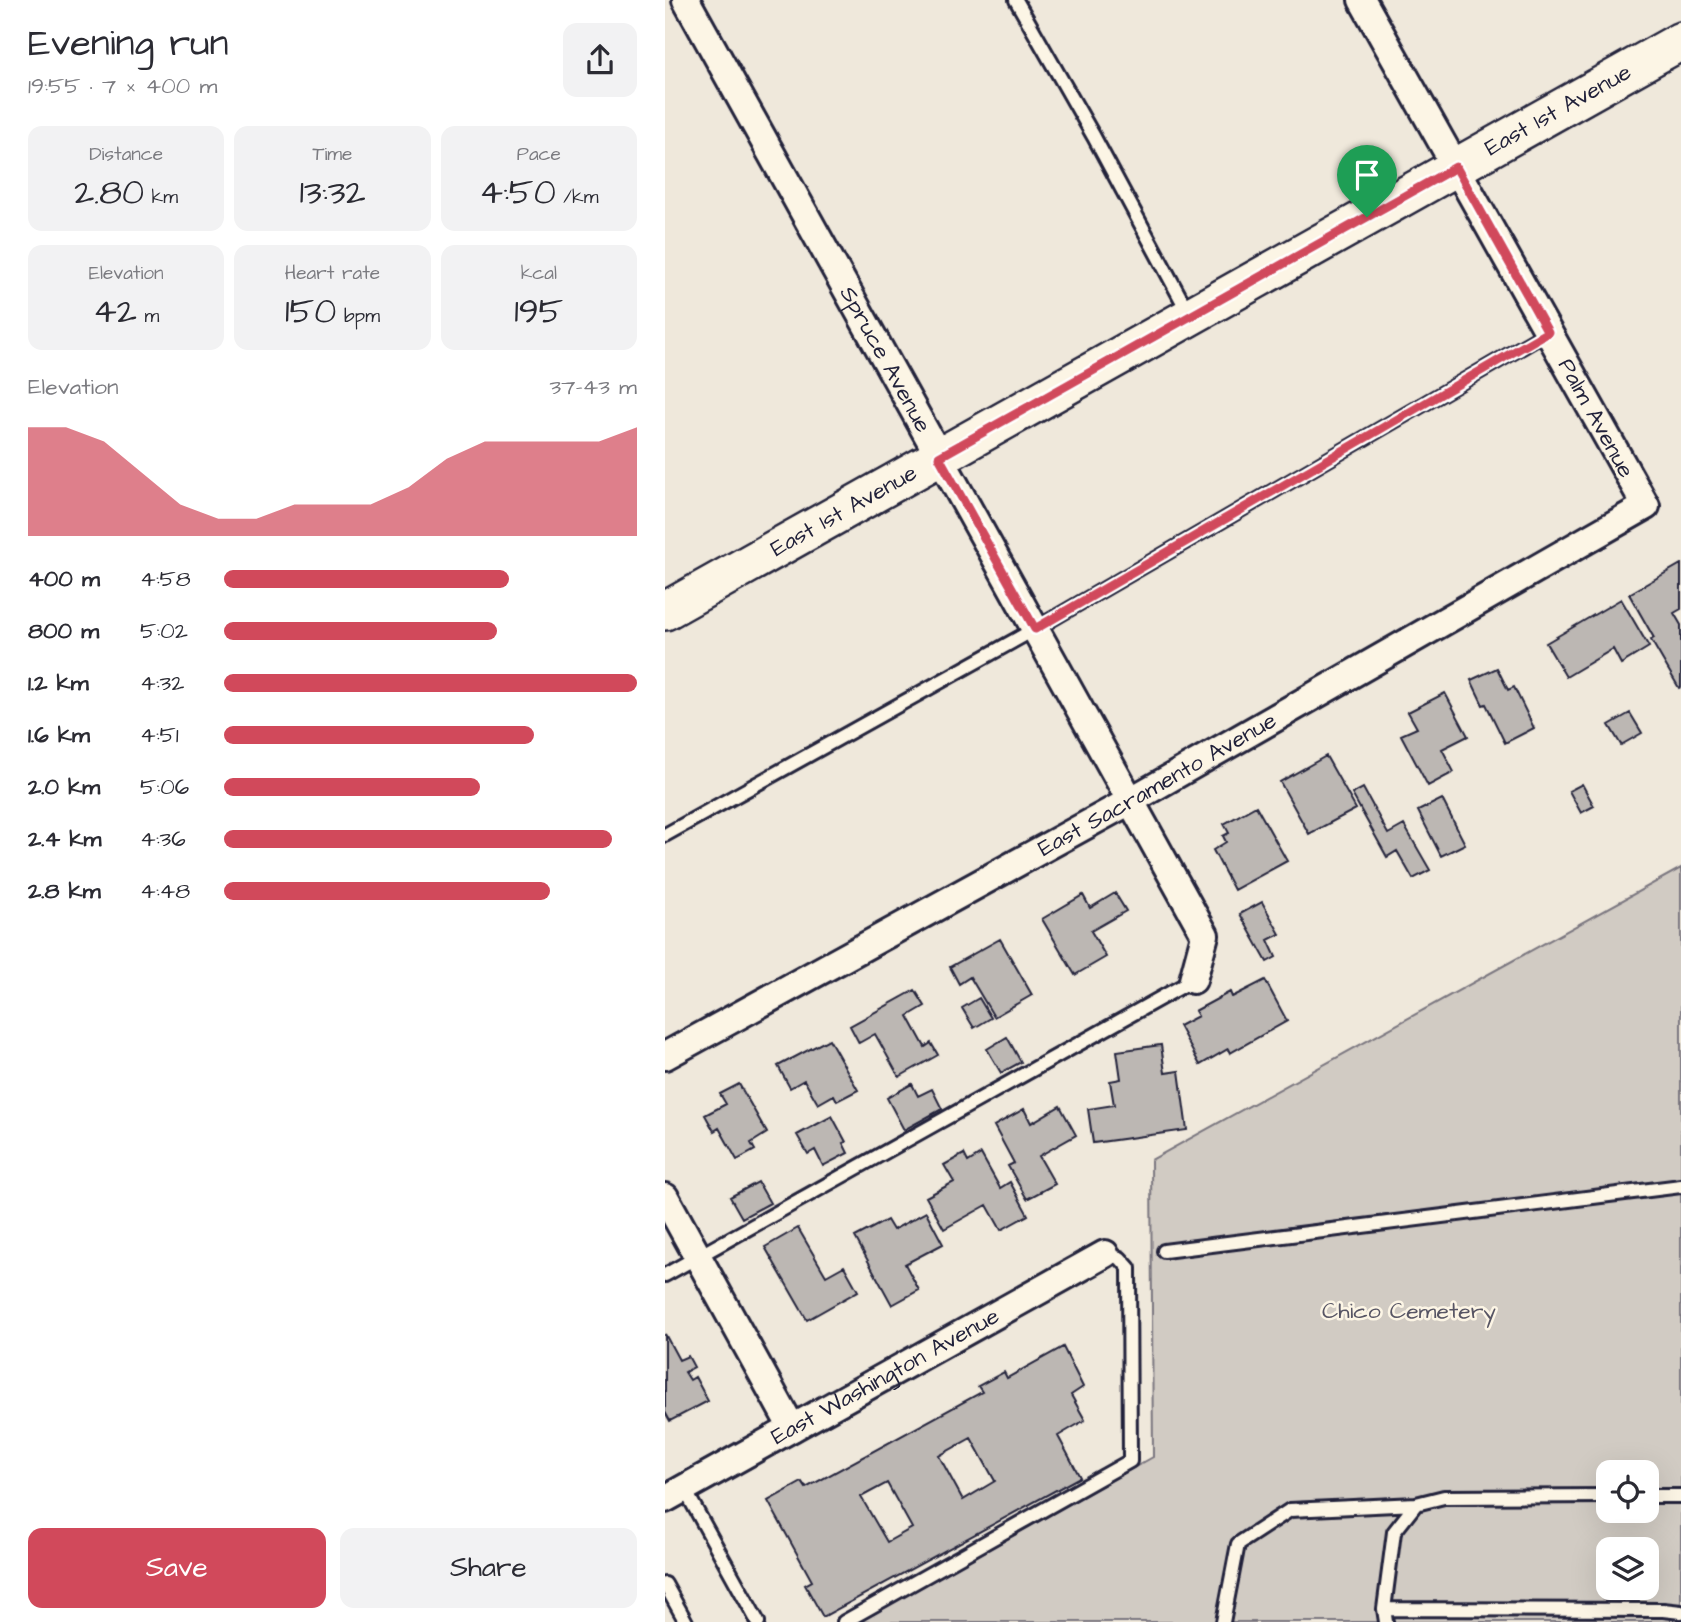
<!DOCTYPE html>
<html lang="en">
<head>
<meta charset="utf-8">
<style>
  :root { --surface:#fff; --page:#f2f2f3; --text:#2b2b33; --muted:#7c7c81; --accent:#d1495b }
  body { margin:0; font-family:"Architects Daughter",sans-serif; background:var(--page); color:var(--text); height:100vh; display:flex; flex-direction:column; font-size:26px; white-space:nowrap }
  * { box-sizing:border-box; margin:0 }
  p { font-size:23px; color:var(--muted) }
  .icon { flex:none; width:38px; height:38px; fill:none; stroke:currentColor; stroke-width:2; stroke-linecap:round; stroke-linejoin:round }
  .map { position:relative; flex:1; overflow:hidden }
  .panel { display:flex; flex-direction:column; background:var(--surface); width:665px }
  .panel>* { flex:none }
  .tools { position:absolute; left:931px; top:1460px; display:grid; gap:14px }
  .tools a { display:grid; place-items:center; width:63px; height:63px; border-radius:14px; background:var(--surface); box-shadow:0 7px 28px #0002; font-size:35px }
  .pin { position:absolute; display:grid; place-items:center; width:60px; height:60px; color:#fff; margin:-72px -30px; border-radius:50% 50% 50% 0; rotate:-45deg; box-shadow:0 0 7px #0007 }
  .pin .icon { rotate:45deg }
  .round { display:grid; place-items:center; flex:none; width:74px; height:74px; border-radius:14px; background:var(--page) }
  .overview { display:flex; align-items:center; justify-content:space-between; height:119px; padding:0 28px }
  h1 { font-size:38px; font-weight:600; line-height:52px }
  .metrics { display:grid; grid-template-columns:repeat(3,1fr); gap:10px; height:119px; padding:7px 28px }
  .metrics div { display:grid; align-content:center; border-radius:14px; background:var(--page); text-align:center }
  .metrics b { font-size:35px; font-weight:600 }
  .metrics small { font-size:19px; font-weight:400 }
  .metrics p { font-size:19px }
  .chart { height:196px; padding:14px 28px }
  .chart p { display:flex; justify-content:space-between }
  .chart svg { width:100%; height:126px; margin-top:7px; fill:var(--accent); opacity:.7 }
  .action { display:flex; gap:14px; margin-top:auto; padding:14px 28px }
  .action a { flex:1; height:80px; border-radius:14px; background:var(--accent); color:#fff; font-size:28px; font-weight:600; line-height:80px; text-align:center }
  .action a+a { background:var(--page); color:var(--text) }
  ul { padding:0 28px; list-style:none; font-size:23px }
  li { display:grid; grid-template-columns:112px 84px 1fr; align-items:center; height:52px }
  li i { height:18px; border-radius:9px; background:var(--accent) }
  main { display:flex; flex:1; min-height:0 }
  .map>svg:first-child { display:block }
</style>
</head>
<body>
<main>
<section class="panel">
<div class="overview"><div><h1>Evening run</h1><p>19:55 · 7 × 400 m</p></div><a class="round"><svg class="icon" aria-label="share" viewBox="0 0 24 24"><path d="M12 15V3M7 8l5-5 5 5M5 13v7h14v-7"/></svg></a></div>
<div class="metrics">
<div><p>Distance</p><b>2.80<small> km</small></b></div>
<div><p>Time</p><b>13:32</b></div>
<div><p>Pace</p><b>4:50<small> /km</small></b></div>
</div>
<div class="metrics">
<div><p>Elevation</p><b>42<small> m</small></b></div>
<div><p>Heart rate</p><b>150<small> bpm</small></b></div>
<div><p>kcal</p><b>195</b></div>
</div>
<div class="chart"><p><span>Elevation</span>37–43 m</p>
<svg viewBox="0 0 160 44" preserveAspectRatio="none"><path d="M0 44V6L10 6L20 11L30 22L40 33L50 38L60 38L70 33L80 33L90 33L100 27L110 17L120 11L130 11L140 11L150 11L160 6V44z"/></svg>
</div>
<ul>
<li><b>400 m</b>4:58<i style="width:69%"></i></li>
<li><b>800 m</b>5:02<i style="width:66%"></i></li>
<li><b>1.2 km</b>4:32<i style="width:100%"></i></li>
<li><b>1.6 km</b>4:51<i style="width:75%"></i></li>
<li><b>2.0 km</b>5:06<i style="width:62%"></i></li>
<li><b>2.4 km</b>4:36<i style="width:94%"></i></li>
<li><b>2.8 km</b>4:48<i style="width:79%"></i></li>
</ul>
<div class="action"><a>Save</a><a>Share</a></div>
</section>
<div class="map">
<svg width="1016" height="1622" viewBox="0 0 1016 1622">
  <rect width="100%" height="100%" fill="#efe8db"/>
  <filter id="ink" filterUnits="userSpaceOnUse"><feTurbulence type="fractalNoise" baseFrequency=".0143" numOctaves="2"/><feDisplacementMap in="SourceGraphic" scale="14" xChannelSelector="R" yChannelSelector="G"/><feConvolveMatrix kernelMatrix="1 2 1 2 8 2 1 2 1" color-interpolation-filters="sRGB"/></filter>
  <g filter="url(#ink)">
    <path fill="#d1cbc3" stroke="#7a767f" stroke-width="2" fill-rule="evenodd" d="M 1016,868 L 1016,1622 L 194,1622 L 488,1457 L 486,1160 ZM 943,1472 L 982,1472 L 982,1510 L 943,1510 ZM 943,1549 L 982,1549 L 982,1587 L 943,1587 Z"/>
    <path fill="#bcb7b3" stroke="#22223b" stroke-width="2" fill-rule="evenodd" d="M 1016,564 L 1016,609 L 1009,613 L 1016,625 L 1016,687 L 1014,688 L 986,640 L 989,638 L 964,594 Z
      M 956,599 L 984,647 L 956,664 L 948,649 L 901,677 L 881,643 Z
      M 832,668 L 843,690 L 849,687 L 869,728 L 840,743 L 821,704 L 818,705 L 806,680 Z
      M 780,693 L 803,736 L 777,749 L 789,772 L 763,786 L 736,735 L 752,728 L 743,712 Z
      M 965,713 L 977,733 L 956,745 L 944,725 Z
      M 661,756 L 691,809 L 644,834 L 615,782 Z
      M 917,784 L 929,806 L 916,813 L 904,791 Z
      M 698,788 L 723,834 L 739,825 L 765,870 L 748,879 L 732,851 L 722,857 L 687,794 Z
      M 777,799 L 800,844 L 776,856 L 753,811 Z
      M 591,806 L 622,861 L 569,890 L 548,850 L 561,842 L 558,836 L 564,833 L 559,824 Z
      M 450,893 L 461,911 L 426,931 L 441,957 L 410,975 L 377,919 L 418,895 L 425,908 Z
      M 597,902 L 615,934 L 603,940 L 611,957 L 602,962 L 575,914 Z
      M 335,939 L 367,995 L 329,1017 L 305,977 L 294,984 L 285,967 Z
      M 600,980 L 622,1021 L 565,1053 L 563,1049 L 535,1065 L 514,1026 L 533,1016 L 530,1011 L 565,992 L 567,997 Z
      M 250,990 L 260,1006 L 243,1016 L 260,1047 L 266,1043 L 273,1055 L 234,1077 L 210,1034 L 194,1043 L 185,1026 Z
      M 314,998 L 326,1018 L 309,1028 L 297,1008 Z
      M 342,1037 L 356,1062 L 336,1073 L 322,1049 Z
      M 164,1039 L 193,1090 L 172,1101 L 169,1095 L 153,1104 L 139,1080 L 125,1088 L 113,1066 Z
      M 496,1045 L 500,1073 L 514,1071 L 522,1130 L 428,1143 L 423,1109 L 449,1105 L 445,1081 L 456,1079 L 452,1051 Z
      M 74,1084 L 102,1133 L 86,1143 L 90,1150 L 72,1160 L 54,1128 L 49,1131 L 40,1115 L 61,1104 L 55,1094 Z
      M 247,1084 L 253,1096 L 267,1089 L 277,1109 L 239,1130 L 222,1098 Z
      M 395,1106 L 411,1135 L 374,1156 L 390,1184 L 362,1199 L 343,1166 L 349,1163 L 329,1126 L 359,1109 L 366,1123 Z
      M 167,1116 L 181,1142 L 178,1143 L 183,1153 L 158,1166 L 150,1150 L 143,1154 L 132,1135 Z
      M 299,1154 L 303,1162 L 316,1154 L 335,1188 L 345,1182 L 363,1215 L 336,1230 L 322,1205 L 279,1229 L 261,1197 L 289,1182 L 279,1165 Z
      M 93,1182 L 105,1203 L 77,1218 L 65,1197 Z
      M 261,1212 L 278,1244 L 240,1264 L 254,1290 L 227,1305 L 190,1237 L 222,1220 L 228,1230 Z
      M 133,1228 L 161,1276 L 179,1266 L 193,1291 L 142,1320 L 100,1247 Z
      M 0,1334 L 14,1360 L 23,1356 L 29,1367 L 20,1372 L 25,1380 L 30,1377 L 43,1401 L 5,1421 L 0,1412 Z
      M 398,1347 L 418,1387 L 406,1395 L 420,1420 L 393,1436 L 415,1477 L 158,1617 L 140,1585 L 147,1581 L 103,1501 L 137,1482 L 141,1488 L 317,1392 L 313,1386 L 339,1372 L 342,1378 ZM 306,1438 L 330,1481 L 298,1500 L 274,1456 ZM 222,1483 L 247,1528 L 222,1542 L 196,1497 Z"/>
    <g fill="none" stroke-linecap="round" stroke-linejoin="round">
      <defs>
        <path id="lane" d="M 351,0 L 429,137 L 523,312
          M 0,835 L 370,629 L 883,332
          M 499,1251 L 1016,1186
          M 0,1275 L 528,980
          M 19,1488 L 93,1622
          M 982,1496 L 1016,1496
          M 0,1584 L 21,1622
          M 719,1609 L 998,1610 L 1016,1612
          M 179,1622 L 465,1461 L 464,1268 L 455,1258 L 440,1254
          M 558,1622 L 573,1544 L 625,1510 L 751,1504
          M 721,1622 L 719,1609 L 729,1532 L 751,1504 L 779,1497 L 943,1496"/>
        <g id="street">
          <path id="s1" d="M 21,0 L 540,935 L 528,980"/>
          <path id="s2" d="M 0,1056 L 465,801 L 981,506 L 697,0"/>
          <path d="M 0,1197 L 127,1428"/>
          <path id="s3" d="M 0,1499 L 440,1254"/>
        </g>
        <g id="secondary">
          <path id="s4" d="M 0,611 L 1016,41"/>
        </g>
      </defs>
      <use href="#lane" stroke="#22223b" stroke-width="18"/>
      <use href="#street" stroke="#22223b" stroke-width="32"/>
      <use href="#secondary" stroke="#22223b" stroke-width="42"/>
      <use href="#lane" stroke="#fcf5e5" stroke-width="12"/>
      <use href="#street" stroke="#fcf5e5" stroke-width="26"/>
      <use href="#secondary" stroke="#fcf5e5" stroke-width="37"/>
    </g>
  </g>
  <g fill="none" stroke-linecap="round" stroke-linejoin="round" filter="url(#ink)">
    <defs>
      <path id="route" d="M 791,167 L 883,332 L 370,629 L 274,457 Z"/>
    </defs>
    <use href="#route" stroke="#fff" stroke-width="14"/>
    <use href="#route" stroke="#d1495b" stroke-width="9"/>
  </g>
  <g text-anchor="middle" dominant-baseline="central" stroke-width="5" stroke-linejoin="round" paint-order="stroke">
    <g font-size="23" fill="#22223b" stroke="#fcf5e5">
      <text stroke="none"><textPath href="#s4" startOffset="1024">East 1st Avenue</textPath></text>
      <text stroke="none"><textPath href="#s1" startOffset="411">Spruce Avenue</textPath></text>
      <text transform="translate(931 418) rotate(61)">Palm Avenue</text>
      <text stroke="none"><textPath href="#s4" startOffset="205">East 1st Avenue</textPath></text>
      <text stroke="none"><textPath href="#s2" startOffset="562">East Sacramento Avenue</textPath></text>
      <text stroke="none"><textPath href="#s3" startOffset="252">East Washington Avenue</textPath></text>
    </g>
    <g font-size="23" fill="#575564" stroke="#fcf5e5">
      <text x="744" y="1311">Chico Cemetery</text>
    </g>
  </g>
</svg>
<div class="tools">
<a><svg class="icon" aria-label="locate" viewBox="0 0 24 24"><circle cx="12" cy="12" r="6"/><path d="M12 2v4M12 18v4M2 12h4M18 12h4"/></svg></a>
<a><svg class="icon" aria-label="layers" viewBox="0 0 24 24"><path d="M12 4l9 5-9 5-9-5zM3 14l9 5 9-5"/></svg></a>
</div>
<div class="pin" style="left:702px;top:217px;background:#1e9e55"><svg class="icon" aria-label="arrive" viewBox="0 0 24 24"><path d="M6 21V4h12l-3 4 3 4H6"/></svg></div>
</div>
</main>
</body>
</html>
